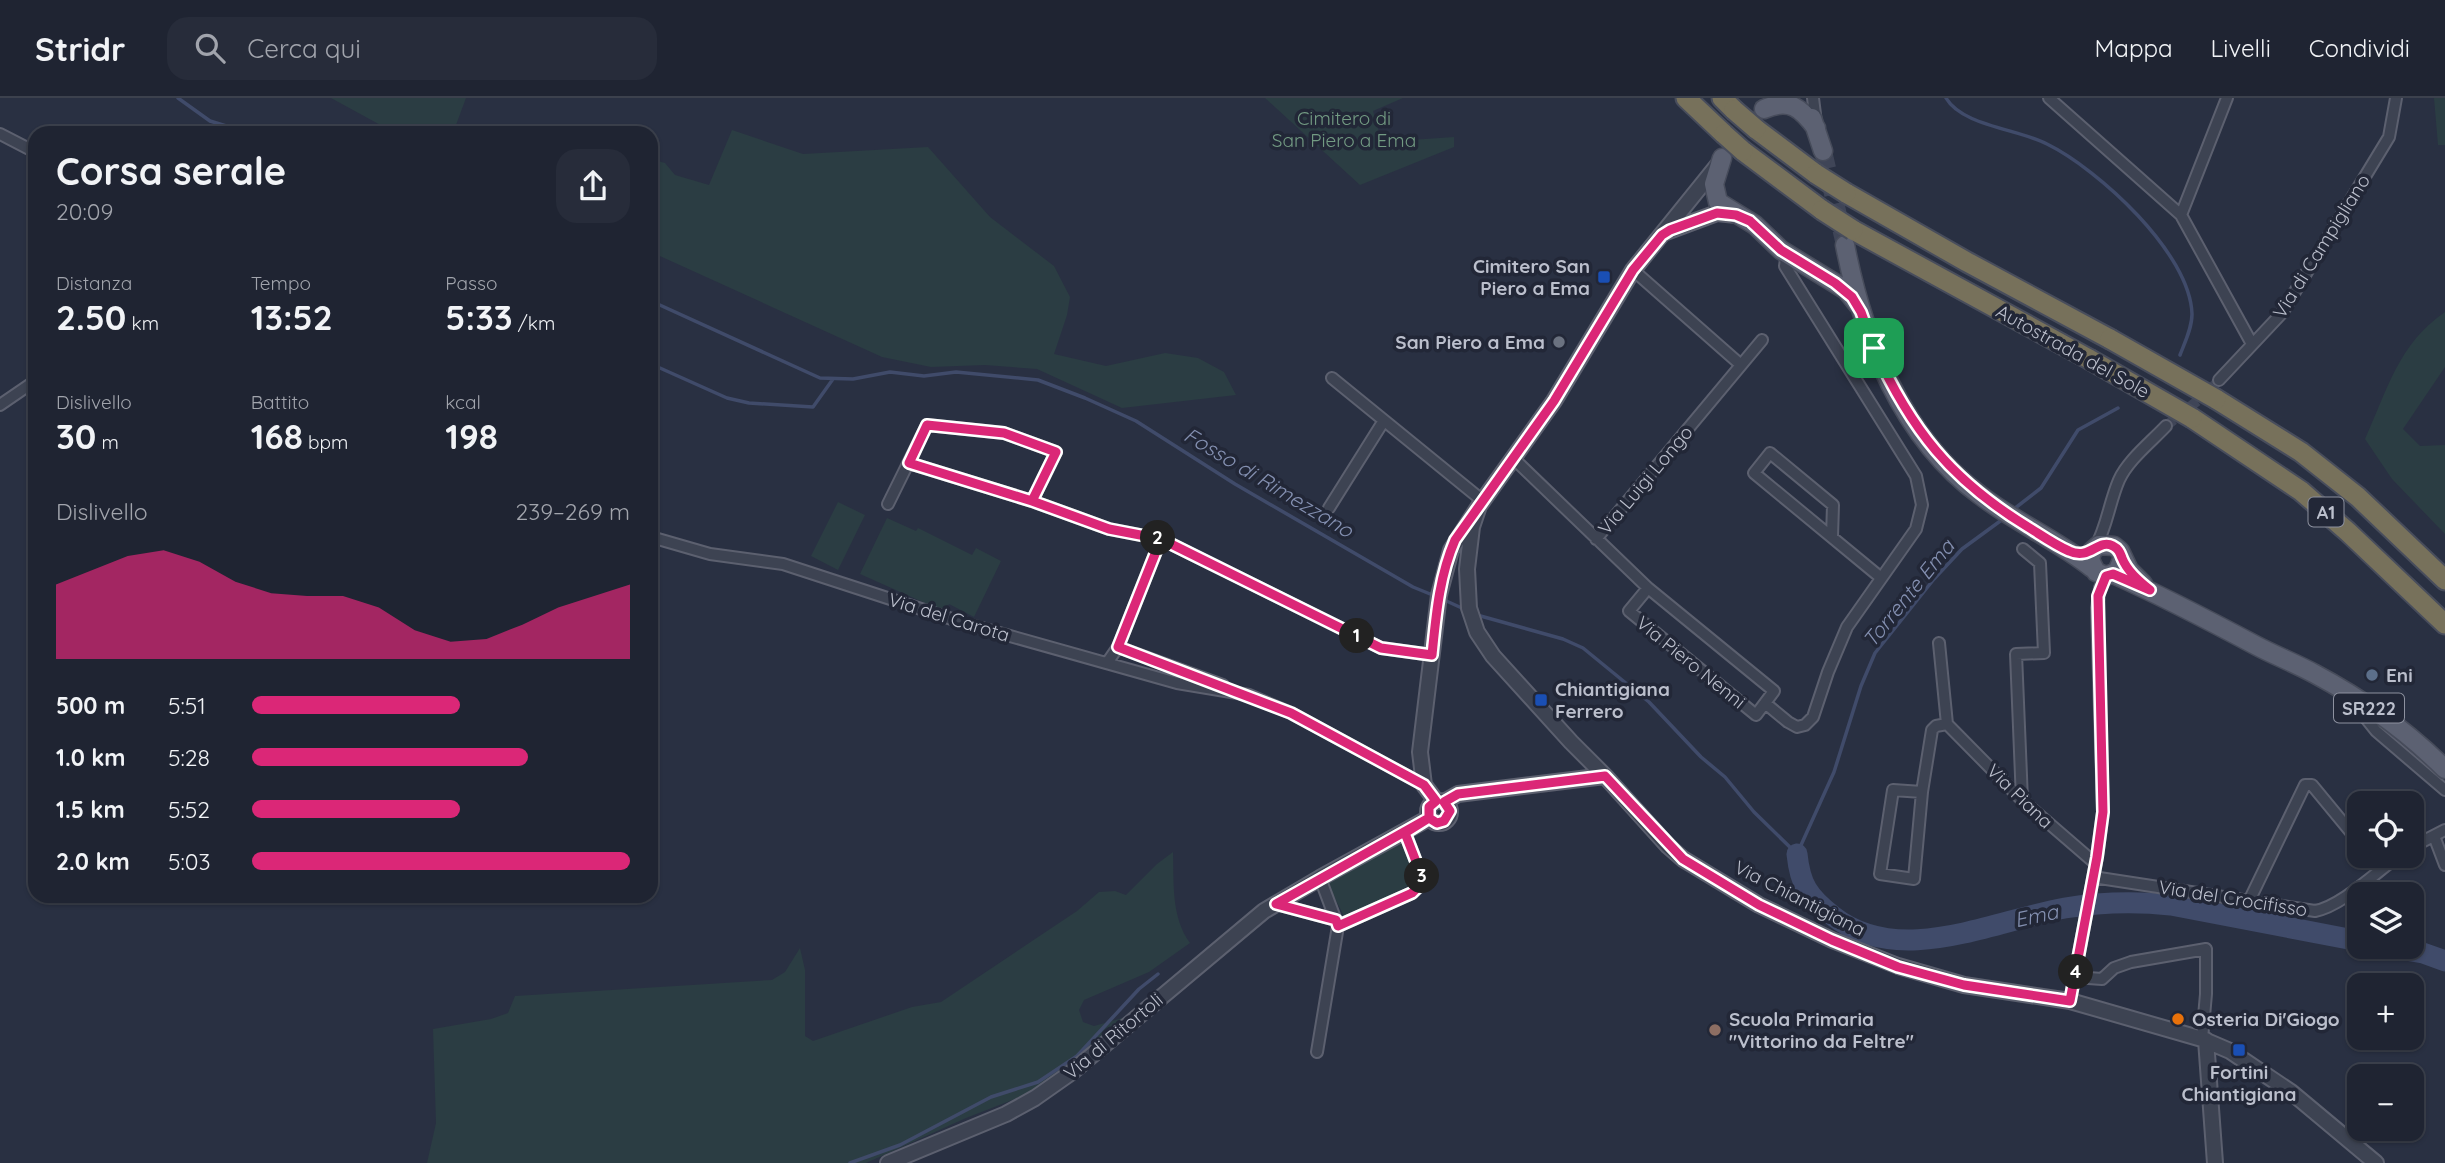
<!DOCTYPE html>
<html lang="it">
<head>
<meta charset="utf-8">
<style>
  :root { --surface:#1f2432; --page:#272c3a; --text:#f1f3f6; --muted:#a1a4ac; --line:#3c414d; --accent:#db2777 }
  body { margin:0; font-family:Quicksand,sans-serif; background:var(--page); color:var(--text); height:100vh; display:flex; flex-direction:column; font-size:26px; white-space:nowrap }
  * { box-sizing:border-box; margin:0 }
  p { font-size:23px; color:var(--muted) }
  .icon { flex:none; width:38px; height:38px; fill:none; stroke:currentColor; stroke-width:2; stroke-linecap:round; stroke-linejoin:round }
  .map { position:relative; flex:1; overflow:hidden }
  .drawer { position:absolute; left:28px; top:28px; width:630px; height:777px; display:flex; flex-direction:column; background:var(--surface); border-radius:21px; box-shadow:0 2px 5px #0004,0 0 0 2px var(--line) }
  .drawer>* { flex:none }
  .fabs { position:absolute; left:2347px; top:693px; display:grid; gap:14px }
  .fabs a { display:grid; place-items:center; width:77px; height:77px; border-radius:14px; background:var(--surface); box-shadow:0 2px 5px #0004,0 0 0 2px var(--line); font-size:35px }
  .pin { position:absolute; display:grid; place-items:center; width:60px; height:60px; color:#fff; margin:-30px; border-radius:14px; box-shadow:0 4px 10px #0006 }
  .km { position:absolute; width:35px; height:35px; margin:-18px; border-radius:50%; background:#222; color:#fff; font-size:19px; line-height:35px; text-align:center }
  .round { display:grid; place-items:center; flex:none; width:74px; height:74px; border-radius:21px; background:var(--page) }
  .summary { display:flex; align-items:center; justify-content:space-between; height:119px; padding:0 28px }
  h1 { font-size:38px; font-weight:700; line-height:52px }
  .metrics { display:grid; grid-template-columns:repeat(3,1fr); gap:10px; height:119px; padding:7px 28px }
  .metrics div { display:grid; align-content:center }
  .metrics b { font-size:35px; font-weight:700 }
  .metrics small { font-size:19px; font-weight:400 }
  .metrics p { font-size:19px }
  .chart { height:196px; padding:14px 28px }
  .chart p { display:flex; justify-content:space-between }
  .chart svg { width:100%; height:126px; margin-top:7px; fill:var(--accent); opacity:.7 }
  ul { padding:0 28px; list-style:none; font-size:23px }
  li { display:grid; grid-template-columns:112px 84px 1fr; align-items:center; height:52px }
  li i { height:18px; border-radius:9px; background:var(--accent) }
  header { display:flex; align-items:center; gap:42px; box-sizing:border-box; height:98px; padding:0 35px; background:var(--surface); border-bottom:2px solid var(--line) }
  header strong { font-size:33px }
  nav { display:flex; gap:38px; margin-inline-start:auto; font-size:24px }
  .search { width:490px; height:63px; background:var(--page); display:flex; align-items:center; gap:18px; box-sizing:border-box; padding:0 24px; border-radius:21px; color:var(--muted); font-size:26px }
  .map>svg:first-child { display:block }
</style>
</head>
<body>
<header>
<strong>Stridr</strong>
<div class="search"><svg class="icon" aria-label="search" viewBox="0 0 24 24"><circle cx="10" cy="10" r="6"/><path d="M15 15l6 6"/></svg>Cerca qui</div>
<nav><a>Mappa</a><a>Livelli</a><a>Condividi</a></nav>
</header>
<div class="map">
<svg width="2445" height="1065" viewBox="0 0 2445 1065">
  <rect width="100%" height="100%" fill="#293042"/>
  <path fill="#2b3d43" d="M 331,0 L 466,0 L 453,35 L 395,35 Z
    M 1265,0 L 1403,0 L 1373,13 L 1382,44 L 1454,39 L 1454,49 L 1360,87 Z
    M 2434,0 L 2445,0 L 2445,47 L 2438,47 Z
    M 732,32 L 803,56 L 928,49 L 990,119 L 1054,168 L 1070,199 L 1067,217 L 1054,256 L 1106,268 L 1165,255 L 1198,260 L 1224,274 L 1236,297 L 1122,310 L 1037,271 L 985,267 L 931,269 L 882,259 L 651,154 L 651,61 L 665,65 L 675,77 L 709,87 Z
    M 2445,214 L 2445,269 L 2403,331 L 2420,348 L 2445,347 L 2445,436 L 2392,381 L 2365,341 C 2387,293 2398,246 2445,214 Z
    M 838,404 L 865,417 L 838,472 L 811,458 Z
    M 887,420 L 916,433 L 918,430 L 972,457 L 976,450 L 1001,463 L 974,519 L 949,506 L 945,514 L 860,476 Z
    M 1404,743 L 1418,777 L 1410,787 L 1345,820 L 1326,783 Z
    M 1173,754 C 1174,785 1171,819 1190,845 L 1149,874 L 1084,902 L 1079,912 L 1083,924 L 1094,928 L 1126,919 L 1051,983 L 1020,999 L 966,1020 L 866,1065 L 427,1065 L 436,1025 L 433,931 L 491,921 L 508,915 L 515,898 L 772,882 L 785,874 L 800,850 L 805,872 L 805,938 L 813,943 L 912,909 L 941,904 L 1077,813 L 1099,794 L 1115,793 L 1126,797 L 1157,766 Z"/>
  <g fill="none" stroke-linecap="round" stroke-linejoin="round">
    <path stroke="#404b6a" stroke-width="3.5" d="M 178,0 L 210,23 L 249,35
      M 1946,0 C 1962,28 2019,31 2047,46 C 2098,71 2190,155 2192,216 C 2192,230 2185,244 2180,257
      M 651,203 L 820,280 L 853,281 L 890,274 L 924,278 L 956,274 L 1038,282 L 1085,300 L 1136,323 L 1235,386 L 1413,489 L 1435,498
      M 651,266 L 727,300 L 749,305 L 813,309 L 833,281
      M 2014,411 L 2041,390 L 2078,332 L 2118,310
      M 1442,501 L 1464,511
      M 1477,517 L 1563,541 L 1583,550 L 1649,604 L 1701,659 L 1725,679 L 1754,714 L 1797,756 L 1834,674 L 1861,588 L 1875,555 L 1934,481 L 1962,451 L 2003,421
      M 850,1065 L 900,1047 L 991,999 L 1038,984 L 1077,958 L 1139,891 L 1158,876"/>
    <path stroke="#404b6a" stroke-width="21" d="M 1797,756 C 1800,786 1808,799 1833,818 C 1899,870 1992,823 2065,810 C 2101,804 2134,803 2171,807 L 2359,843
      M 2388,849 L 2423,855 L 2445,863"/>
    <path stroke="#3f4557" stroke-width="10" stroke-dasharray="10 5" stroke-linecap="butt" d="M 2166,328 L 2206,296 L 2219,282"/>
    <path stroke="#3f4557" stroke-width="18" stroke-dasharray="18 9" stroke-linecap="butt" d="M 1745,29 L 1757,5
      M 1823,53 L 1845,147"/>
    <defs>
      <path id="minor" d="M 1813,0 L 1816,24
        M 2049,0 L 2181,117
        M 2227,0 L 2181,117 L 2252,246
        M 0,36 L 35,54
        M 1633,172 L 1741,267
        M 1332,280 L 1483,403
        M 2219,282 L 2282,215 L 2389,39 L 2396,0
        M 0,307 L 35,283
        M 1513,360 L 1648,490
        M 909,365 L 1032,403 L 1109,431 L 1161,441 L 1381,550 L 1432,557
        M 888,406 L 927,327 L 1004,335 L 1056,354 L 1032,403
        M 1329,410 L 1383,324
        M 651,439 L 710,456 L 783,466 L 964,525 L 1177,585 L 1249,597 L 1291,615 L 1424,687
        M 1832,439 L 1833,407 L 1770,355 L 1754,375 L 1880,479
        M 1596,441 L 1762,242
        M 2095,450 C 2107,429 2109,405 2119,382 C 2128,362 2151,344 2166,328
        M 1648,490 L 1774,593 L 1756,617 L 1629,513 Z
        M 1939,545 L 1947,626 L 2022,702 L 2096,766
        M 1118,549 L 1223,587
        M 1107,565 L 1118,549 L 1161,441
        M 1765,605 L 1788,624 L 1797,629 L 1805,627 L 1813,619 L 1828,574 L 1847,529 L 1916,431 L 1922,407 L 1916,378 L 1785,168 L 1786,161 L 1791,159
        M 2360,613 L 2376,633 L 2445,692
        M 1922,694 L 1893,692 L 1880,776 L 1914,781 L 1922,694 L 1932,632 L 1936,628 L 1947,626
        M 2022,702 L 2016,556 L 2044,555 L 2040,465 L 2023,451
        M 2434,738 L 2445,767
        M 2412,749 L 2445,732
        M 2370,758 L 2380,771
        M 2093,779 L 2315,813 C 2342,808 2376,774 2399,758
        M 1320,780 L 1338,828 L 1412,795 L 1421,787 L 1422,779 L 1405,735
        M 2249,803 L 2305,687 L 2312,687 L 2359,744
        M 1276,806 L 1336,822
        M 2075,879 L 2102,881 L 2114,870 L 2131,864 L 2206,851 L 2206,896 L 2202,941
        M 2070,903 L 2097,759 L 2103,714 L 2097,510 L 2100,490 L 2106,478
        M 1317,954 L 1338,828"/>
      <path id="tertiary" d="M 1666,134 L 1717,115 L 1736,117
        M 1479,408 L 1472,429 L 1467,471 L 1469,510 L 1477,534 L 1493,558 L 1571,644 L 1605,678 L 1668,748 L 1683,761 L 1759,807 L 1832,842 L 1898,868 L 1964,887 L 2070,903 L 2202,941 L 2230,953 L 2291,994 L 2376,1065
        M1428 714a11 11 0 1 1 22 0a11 11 0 1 1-22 0Z
        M 1436,703 L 1424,687 L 1420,654 L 1439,497 L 1451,452 L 1479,408 L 1554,303 L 1633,172 L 1717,68
        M 1444,704 L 1458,696 L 1605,678
        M 2206,942 L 2215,1065
        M 888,1065 L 1006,1016 L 1035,1000 L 1072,974 L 1264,813 L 1320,780 L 1429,720"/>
      <path id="primary" d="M 1764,11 C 1790,0 1801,10 1816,30
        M 1812,20 L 1823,53
        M 1722,60 L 1714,86 L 1718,104 L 1755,127 L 1781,152 L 1846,192 L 1858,207
        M 1845,147 C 1863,239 1901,339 1980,397 C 2015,424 2057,442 2092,470
        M 2122,462 L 2117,474 L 2106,478 L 2096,474 L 2090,462 L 2092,453 L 2099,447 L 2114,448 L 2120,453 L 2129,472 L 2143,486
        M 2113,476 C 2162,498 2210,523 2257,548 C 2276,558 2297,566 2315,576 C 2362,601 2408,634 2445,671"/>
      <path id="motorway" d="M 1686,0 L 1724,36
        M 1722,0 L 1734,12
        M 1756,31 L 1816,76
        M 1743,53 L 1822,112
        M 1846,95 L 1967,164 L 2110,241
        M 1853,132 L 2089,261
        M 2216,301 L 2301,354 L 2358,399 L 2445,482
        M 2192,320 L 2301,393 L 2348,434 L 2445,526"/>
    </defs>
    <use href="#minor" stroke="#5c606f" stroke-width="14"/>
    <use href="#tertiary" stroke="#5c606f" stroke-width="18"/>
    <use href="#primary" stroke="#474c5b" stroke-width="21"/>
    <use href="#motorway" stroke="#484d5c" stroke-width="23"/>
    <use href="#minor" stroke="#3d4352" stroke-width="10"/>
    <use href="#tertiary" stroke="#3d4352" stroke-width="14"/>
    <use href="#primary" stroke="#5c6172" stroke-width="18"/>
    <use href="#motorway" stroke="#77715b" stroke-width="19"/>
    <defs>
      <path id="motorway-bridge" d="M 1734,12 L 1756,31
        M 1724,36 L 1743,53
        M 1816,76 L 1846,95
        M 1822,112 L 1853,132
        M 2110,241 L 2216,301
        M 2089,261 L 2192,320"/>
    </defs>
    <use href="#motorway-bridge" stroke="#484d5c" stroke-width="23" stroke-linecap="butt"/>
    <use href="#motorway-bridge" stroke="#77715b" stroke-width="19"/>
  </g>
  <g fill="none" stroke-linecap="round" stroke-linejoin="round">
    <defs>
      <path id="route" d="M 1874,250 L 1861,214 L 1852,199 L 1835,185 L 1781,152 L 1750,123 L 1736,117 L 1717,115 L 1670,132 L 1662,137 L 1633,172 L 1554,303 L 1455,442 C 1439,479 1436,518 1432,557 L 1381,550 L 1161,441 L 1109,431 L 1032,403 L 909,365 L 927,327 L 1004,335 L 1056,354 L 1032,403 L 1109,431 L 1161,441 L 1118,549 L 1291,615 L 1424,687 L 1436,703 L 1429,709 L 1429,720 L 1276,806 L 1336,822 L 1338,828 L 1412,795 L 1420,787 L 1422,779 L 1405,735 L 1429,720 L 1437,725 L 1444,723 L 1450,713 L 1444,704 L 1458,696 L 1605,678 L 1683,761 L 1759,807 L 1832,842 L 1898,869 L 1964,887 L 2070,903 L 2097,759 L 2103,714 L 2098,498 L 2106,478 L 2113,476 L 2150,492 C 2139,483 2127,473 2122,460 C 2120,455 2119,451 2113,448 C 2098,440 2090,463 2069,453 C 2055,447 2041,437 2028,429 C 1951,382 1911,332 1874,250"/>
    </defs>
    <use href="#route" stroke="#fff" stroke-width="14"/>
    <use href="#route" stroke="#db2777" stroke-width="9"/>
  </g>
  <g fill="#1a4fb4" stroke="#222737" stroke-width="2.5">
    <rect x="1597" y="172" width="14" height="14" rx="3.5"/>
    <rect x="1534" y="595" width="14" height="14" rx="3.5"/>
    <rect x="2232" y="945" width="14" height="14" rx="3.5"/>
  </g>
  <circle fill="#6b7280" stroke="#222737" stroke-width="2.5" cx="1559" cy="244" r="7"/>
  <circle fill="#5c6f8a" stroke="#222737" stroke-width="2.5" cx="2372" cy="577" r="7"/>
  <circle fill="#e8710a" stroke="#222737" stroke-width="2.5" cx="2178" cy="921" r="7"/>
  <circle fill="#8d6e63" stroke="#222737" stroke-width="2.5" cx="1715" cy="932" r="7"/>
  <g text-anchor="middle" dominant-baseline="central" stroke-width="7" stroke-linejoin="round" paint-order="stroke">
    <g fill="#222737" stroke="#8d919f" stroke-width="2">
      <rect x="2308.5" y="399.5" width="35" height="29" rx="5"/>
      <rect x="2334" y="595.5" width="70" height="29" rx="5"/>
    </g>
    <g font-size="18" font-weight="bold" fill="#bbbfcc">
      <text x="2326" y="414">A1</text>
      <text x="2369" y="610">SR222</text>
    </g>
    <g font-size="19" fill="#739b83" stroke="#222737">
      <text x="1344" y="20">Cimitero di<tspan x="1344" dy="22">San Piero a Ema</tspan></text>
    </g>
    <g font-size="19" fill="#bbbfcc" stroke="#222737">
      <text transform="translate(2321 148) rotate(-58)">Via di Campigliano</text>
      <text transform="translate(2073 253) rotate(29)">Autostrada del Sole</text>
      <text transform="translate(1645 382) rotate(-50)">Via Luigi Longo</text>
      <text transform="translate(949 519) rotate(17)">Via del Carota</text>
      <text transform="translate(1691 564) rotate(39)">Via Piero Nenni</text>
      <text transform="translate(2020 698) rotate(44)">Via Piana</text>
      <text transform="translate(1800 800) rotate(27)">Via Chiantigiana</text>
      <text transform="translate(2233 800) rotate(9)">Via del Crocifisso</text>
      <text transform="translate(1113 938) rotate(-40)">Via di Ritortoli</text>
    </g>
    <g font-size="19" font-weight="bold" fill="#bbbfcc" stroke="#222737" text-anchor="start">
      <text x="1590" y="168" text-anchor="end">Cimitero San<tspan x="1590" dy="22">Piero a Ema</tspan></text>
      <text x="1545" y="244" text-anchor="end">San Piero a Ema</text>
      <text x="2386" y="577">Eni</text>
      <text x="1555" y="591">Chiantigiana<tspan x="1555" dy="22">Ferrero</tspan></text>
      <text x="1729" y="921">Scuola Primaria<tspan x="1729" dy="22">"Vittorino da Feltre"</tspan></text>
      <text x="2192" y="921">Osteria Di'Giogo</text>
      <text x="2239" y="974" text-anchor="middle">Fortini<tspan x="2239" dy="22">Chiantigiana</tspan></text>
    </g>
    <g font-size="21" font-style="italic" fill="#8490b1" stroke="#222737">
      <text transform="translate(1269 384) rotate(31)">Fosso di Rimezzano</text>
      <text transform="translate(1908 495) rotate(-51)">Torrente Ema</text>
      <text transform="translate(2036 817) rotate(-12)">Ema</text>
    </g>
  </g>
</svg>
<div class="fabs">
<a><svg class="icon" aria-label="locate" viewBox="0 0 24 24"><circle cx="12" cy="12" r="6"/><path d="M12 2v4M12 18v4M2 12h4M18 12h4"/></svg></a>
<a><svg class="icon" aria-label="layers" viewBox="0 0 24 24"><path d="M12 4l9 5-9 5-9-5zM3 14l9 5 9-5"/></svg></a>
<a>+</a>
<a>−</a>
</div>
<div class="pin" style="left:1874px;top:250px;background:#1e9e55"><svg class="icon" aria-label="arrive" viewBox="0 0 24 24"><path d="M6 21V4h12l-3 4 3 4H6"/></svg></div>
<b class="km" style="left:1357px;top:538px">1</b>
<b class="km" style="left:1158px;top:440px">2</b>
<b class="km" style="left:1422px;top:778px">3</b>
<b class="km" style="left:2076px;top:874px">4</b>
<section class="drawer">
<div class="summary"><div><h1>Corsa serale</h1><p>20:09</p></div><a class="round"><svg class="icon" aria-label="share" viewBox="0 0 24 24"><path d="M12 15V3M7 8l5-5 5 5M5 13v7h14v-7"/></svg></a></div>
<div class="metrics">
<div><p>Distanza</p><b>2.50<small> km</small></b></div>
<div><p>Tempo</p><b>13:52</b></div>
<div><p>Passo</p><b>5:33<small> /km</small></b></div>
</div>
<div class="metrics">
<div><p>Dislivello</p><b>30<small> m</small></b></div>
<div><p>Battito</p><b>168<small> bpm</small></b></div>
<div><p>kcal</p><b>198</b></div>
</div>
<div class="chart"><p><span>Dislivello</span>239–269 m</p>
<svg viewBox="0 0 160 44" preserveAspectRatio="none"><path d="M0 44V18L10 13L20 8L30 6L40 10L50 17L60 21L70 22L80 22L90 26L100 34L110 38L120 37L130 32L140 26L150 22L160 18V44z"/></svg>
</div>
<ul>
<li><b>500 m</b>5:51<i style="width:55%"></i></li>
<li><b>1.0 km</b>5:28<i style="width:73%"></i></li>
<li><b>1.5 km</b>5:52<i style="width:55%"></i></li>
<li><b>2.0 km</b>5:03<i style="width:100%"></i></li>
</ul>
</section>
</div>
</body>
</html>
